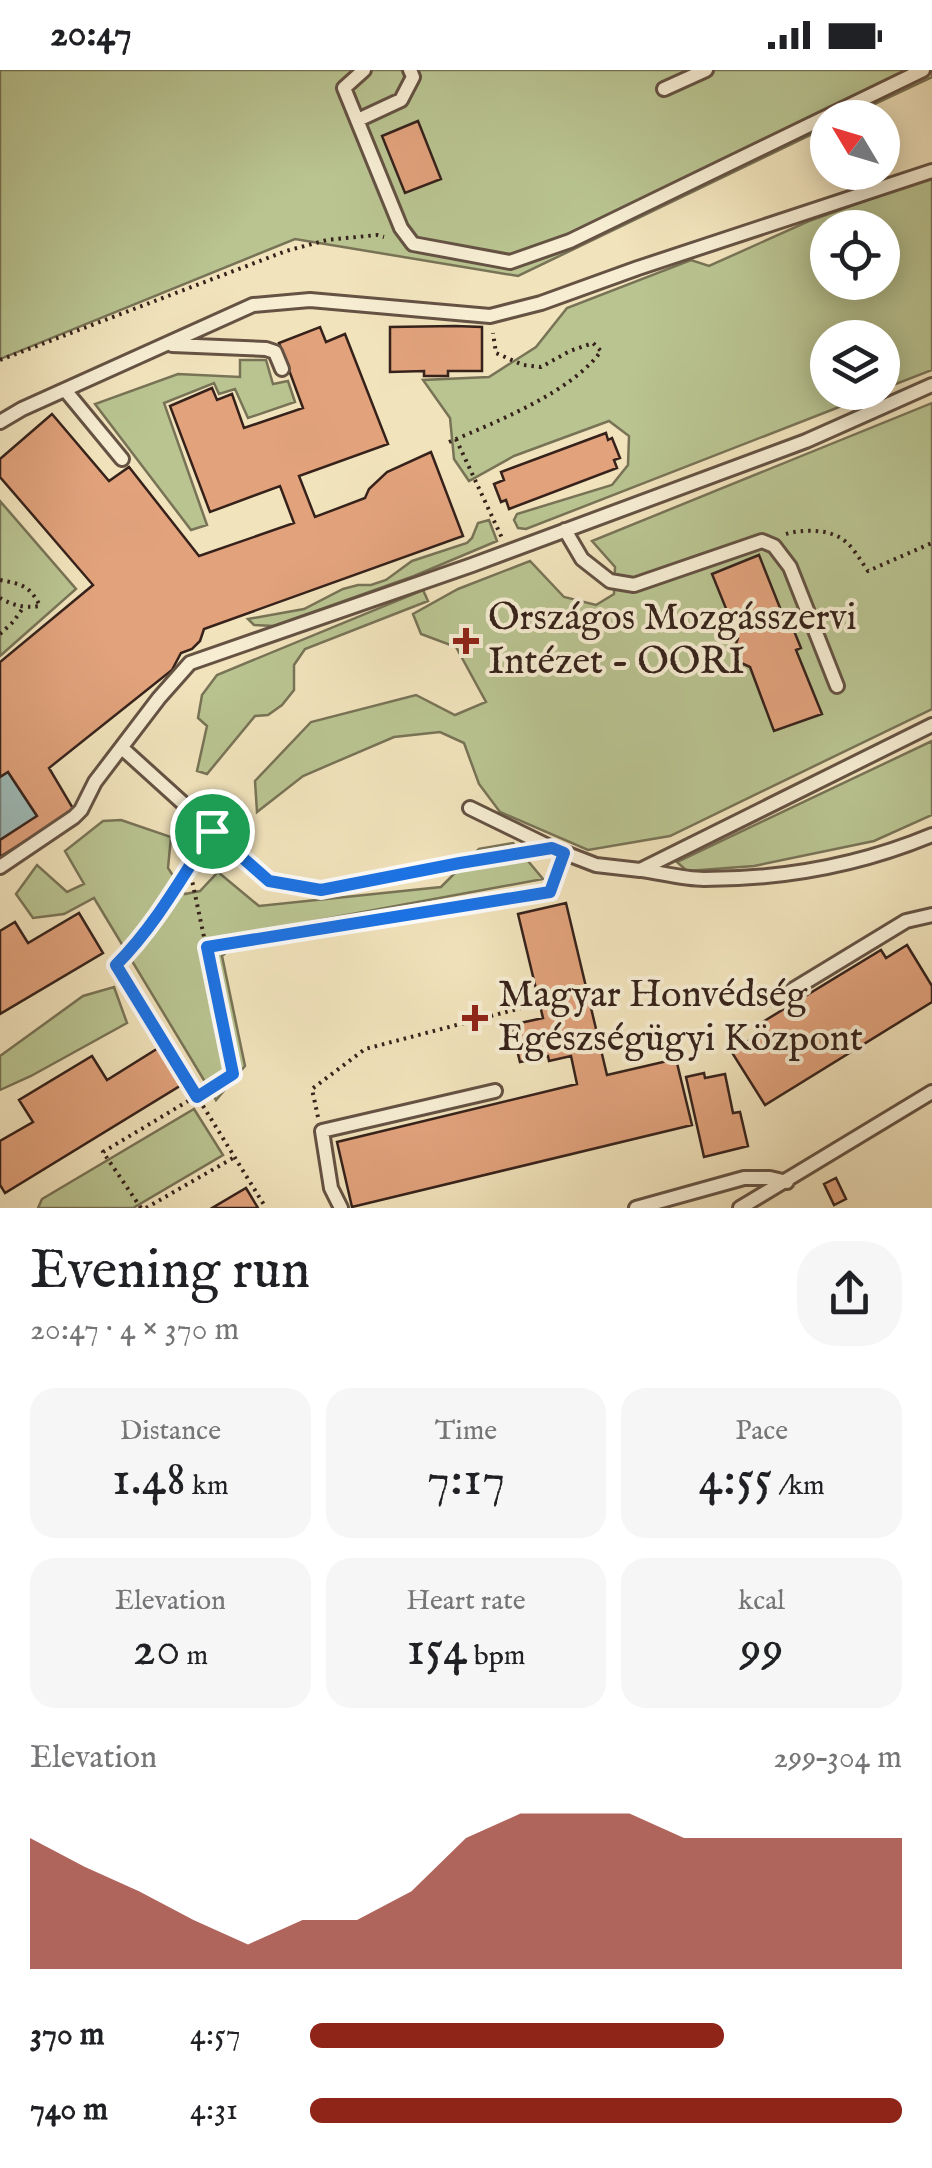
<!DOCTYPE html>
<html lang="en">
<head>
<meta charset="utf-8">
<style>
  :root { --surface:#fff; --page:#f6f6f6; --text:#202124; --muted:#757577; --accent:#8f2418 }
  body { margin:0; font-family:"IM FELL English",serif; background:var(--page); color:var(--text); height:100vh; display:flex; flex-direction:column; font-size:38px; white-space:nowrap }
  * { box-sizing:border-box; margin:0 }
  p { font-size:32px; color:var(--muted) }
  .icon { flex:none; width:55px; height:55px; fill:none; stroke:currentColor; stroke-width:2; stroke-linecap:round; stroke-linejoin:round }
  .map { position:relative; height:1138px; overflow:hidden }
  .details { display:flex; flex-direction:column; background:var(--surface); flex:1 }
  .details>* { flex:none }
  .needle { width:65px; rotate:308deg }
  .buttons { position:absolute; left:810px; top:30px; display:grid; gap:20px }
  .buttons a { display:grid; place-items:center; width:90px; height:90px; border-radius:50%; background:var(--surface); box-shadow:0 5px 25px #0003; font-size:50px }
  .pin { position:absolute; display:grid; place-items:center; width:85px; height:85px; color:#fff; margin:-42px; border:5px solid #fff; border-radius:50%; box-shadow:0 2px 10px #0007 }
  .round { display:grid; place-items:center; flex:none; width:105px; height:105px; border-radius:40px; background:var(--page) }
  .headline { display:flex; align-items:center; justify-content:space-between; height:170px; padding:0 30px }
  h1 { font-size:55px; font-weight:600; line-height:75px }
  .stats { display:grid; grid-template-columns:repeat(3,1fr); gap:15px; height:170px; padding:10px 30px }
  .stats div { display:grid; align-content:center; border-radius:25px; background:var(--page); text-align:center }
  .stats b { font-size:50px; font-weight:600 }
  .stats small { font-size:28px; font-weight:400 }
  .stats p { font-size:28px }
  .chart { height:280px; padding:20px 30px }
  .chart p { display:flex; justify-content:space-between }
  .chart svg { width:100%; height:180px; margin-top:10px; fill:var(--accent); opacity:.7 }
  ul { padding:0 30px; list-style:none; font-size:32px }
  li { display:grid; grid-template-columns:160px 120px 1fr; align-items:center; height:75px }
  li i { height:25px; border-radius:12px; background:var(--accent) }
  .status { display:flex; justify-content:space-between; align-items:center; height:70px; padding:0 50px; background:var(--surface); direction:ltr }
  .status svg { height:28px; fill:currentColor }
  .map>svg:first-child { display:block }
</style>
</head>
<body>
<div class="status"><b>20:47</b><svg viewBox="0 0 49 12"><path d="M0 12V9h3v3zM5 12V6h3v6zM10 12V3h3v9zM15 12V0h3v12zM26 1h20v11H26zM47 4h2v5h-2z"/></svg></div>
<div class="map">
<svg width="932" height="1138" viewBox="0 0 932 1138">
  <rect width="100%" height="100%" fill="#f1e3bc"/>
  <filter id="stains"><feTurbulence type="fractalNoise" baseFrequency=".002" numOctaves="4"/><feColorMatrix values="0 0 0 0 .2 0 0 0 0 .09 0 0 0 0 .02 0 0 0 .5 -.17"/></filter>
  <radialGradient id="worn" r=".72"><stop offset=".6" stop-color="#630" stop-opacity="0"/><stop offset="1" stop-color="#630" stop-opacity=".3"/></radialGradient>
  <path fill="#b9c491" stroke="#787356" stroke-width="2.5" fill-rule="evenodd" d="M 0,0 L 932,0 L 932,7 L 847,47 L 828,48 L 827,57 L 518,206 L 295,169 L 0,289 Z
    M 932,107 L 932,300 L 883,319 L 882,268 L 828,268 L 828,322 L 875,323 L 526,459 L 518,458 L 514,450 L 517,444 L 612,415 L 628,395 L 629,366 L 609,351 L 514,386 L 469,411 L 454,389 L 450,348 L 423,310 L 489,307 L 536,277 L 567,238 L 691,190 L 709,196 L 809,151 ZM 828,158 L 882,158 L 882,212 L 828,212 Z
    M 240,290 L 266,290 L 273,314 L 288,311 L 295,332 L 248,348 L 235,319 L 219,324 L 214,313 L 164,333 L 207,455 L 191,460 L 95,334 L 178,304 L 240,307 Z
    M 932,333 L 932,639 L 670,766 L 588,780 L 500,742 L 479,714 L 464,673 L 440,662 L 394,667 L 303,706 L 257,742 L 255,711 L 311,652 L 416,625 L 455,645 L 486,632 L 456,577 L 421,564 L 413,544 L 458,519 L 530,491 L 564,527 L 596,535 L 614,524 L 615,497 L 592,471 Z
    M 0,431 L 76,519 L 0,586 Z
    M 489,450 L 497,471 L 414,506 L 274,556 L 254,555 L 248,549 L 304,539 L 343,519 L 358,515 L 371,515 L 386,510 L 412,491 L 467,473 L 472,468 L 478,453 Z
    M 423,520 L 428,531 L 305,579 L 294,595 L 294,620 L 282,635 L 268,645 L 255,646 L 207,704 L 197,701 L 207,656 L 198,648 L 202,625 L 217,605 Z
    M 932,671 L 932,745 L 874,771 L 754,796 L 687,801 L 677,792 Z
    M 121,750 L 171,767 L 168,798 L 185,824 L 200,821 L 218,802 L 259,836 L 441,817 L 479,779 L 513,773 L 543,809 L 249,863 L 222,886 L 245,996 L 216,1030 L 94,828 L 64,844 L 33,848 L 16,824 L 37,795 L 67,822 L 84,814 L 65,781 L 103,751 Z
    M 114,917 L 127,953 L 31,1006 L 0,1020 L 0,986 L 83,926 Z
    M 194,1039 L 223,1085 L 133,1138 L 38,1138 L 42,1129 Z"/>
  <path fill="#9ebcba" stroke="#747e7a" stroke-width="2.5" d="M 8,702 L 37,746 L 0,770 L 0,707 Z"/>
  <path fill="#e1a27c" stroke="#36221b" stroke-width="2.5" d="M 418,51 L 441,109 L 405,123 L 382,66 Z
    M 455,256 L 482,257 L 482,301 L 448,301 L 448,306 L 424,306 L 424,301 L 390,302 L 390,257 Z
    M 320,257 L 326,272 L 345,264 L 388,374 L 299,406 L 315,447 L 365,428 L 369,419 L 387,402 L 431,382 L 463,466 L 204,559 L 200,571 L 192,579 L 181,583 L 172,600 L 49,698 L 74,740 L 0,787 L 0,770 L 37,746 L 8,702 L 0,707 L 0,592 L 93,515 L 0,407 L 0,389 L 52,344 L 109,411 L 129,397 L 199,486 L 294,453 L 280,416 L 210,442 L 170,336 L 212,318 L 217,330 L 232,324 L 244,358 L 303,338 L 279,273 Z
    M 606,363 L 608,370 L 612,368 L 620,388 L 614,390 L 617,398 L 509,439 L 506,430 L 501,432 L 494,414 L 504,410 L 501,402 Z
    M 759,485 L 788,558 L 792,556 L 801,578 L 796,580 L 822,644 L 774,661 L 750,597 L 737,591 L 733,583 L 738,568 L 712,504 Z
    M 566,833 L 607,1005 L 676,989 L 692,1055 L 352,1137 L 337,1072 L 577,1014 L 571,986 L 549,991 L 548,986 L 520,992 L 511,955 L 543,948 L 518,844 Z
    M 79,843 L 103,883 L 0,944 L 0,861 L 15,852 L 28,873 Z
    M 907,875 L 932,916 L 932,932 L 765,1035 L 731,981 L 760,964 L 756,956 L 881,880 L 886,888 Z
    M 160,977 L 183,1014 L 5,1123 L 0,1115 L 0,1071 L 33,1052 L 19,1030 L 92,986 L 107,1010 Z
    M 704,1003 L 705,1008 L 725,1004 L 733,1043 L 740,1042 L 748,1076 L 704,1087 L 686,1007 Z
    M 836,1108 L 846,1129 L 834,1135 L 824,1114 Z
    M 246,1118 L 258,1138 L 212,1138 Z"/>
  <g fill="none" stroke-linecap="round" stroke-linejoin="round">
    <defs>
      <path id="service" d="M 364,0 L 344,18 L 401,158 L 413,174 L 510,192 L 570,171 L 923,0
        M 664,19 L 706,0
        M 358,50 L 401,30 L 413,7 L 410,0
        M 172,275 L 266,279 L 275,282 L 282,299
        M 65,320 L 122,389
        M 0,352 L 22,339 L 253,235 L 310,230 L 490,246 L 541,233 L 638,198 L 932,101
        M 565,460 L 582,489 L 610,511 L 634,515 L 762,471 L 774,476 L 790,497 L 837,616
        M 122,678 L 269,811 L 321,820 L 460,793 L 552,778 L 596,795 L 640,800 L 932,655
        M 470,738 L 552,778
        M 0,797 L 74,747 L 81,740 L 95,712 L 159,628 L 190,593 L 472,495 L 806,371 L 932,315
        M 642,800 C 662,803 684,809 704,809 C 782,809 860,795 932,765
        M 776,930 L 906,851 L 932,845
        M 341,1138 L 331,1118 L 322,1061 L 495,1021
        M 636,1138 L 744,1108 L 770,1108 L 787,1112
        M 740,1138 L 932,1022"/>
    </defs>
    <use href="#service" stroke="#655243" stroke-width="18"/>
    <path stroke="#36221b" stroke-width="4" stroke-dasharray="2.5 5" stroke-linecap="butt" d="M 0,290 L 286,181 L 327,170 L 377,165 L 384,167
      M 456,369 L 502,468
      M 449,372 C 496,352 572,322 601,281 L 593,273 L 570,281 L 541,297 L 523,295 L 496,283 L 493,263
      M 786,464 C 802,459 828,459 842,469 C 853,476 860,490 868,501 L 932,473
      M 0,510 C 22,514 30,516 40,536 C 24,538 14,536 0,528
      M 0,564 L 13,552 L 23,538
      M 203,774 L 134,877 L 116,895 L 266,1138
      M 207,877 L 550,821 L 559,797
      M 318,1047 L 312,1019 L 365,979 L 529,936
      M 141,1138 L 103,1082 L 233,1004 L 189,796
      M 146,1138 L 233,1088"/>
    <use href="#service" stroke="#f6edd3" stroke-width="12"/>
  </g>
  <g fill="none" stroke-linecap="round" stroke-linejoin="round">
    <defs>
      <path id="route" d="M 212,761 L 269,811 L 321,820 L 460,793 L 552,778 L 564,783 L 550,822 L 207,877 L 233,1004 L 197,1027 L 116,895 C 155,856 182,807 212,761 Z"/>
    </defs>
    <use href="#route" stroke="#fff" stroke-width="20"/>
    <use href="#route" stroke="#1a73e8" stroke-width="12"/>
  </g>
  <g fill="#8f2418" stroke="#f6edd3" stroke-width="4">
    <path d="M461 556h10v10h10v10h-10v10h-10v-10h-10v-10h10z"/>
    <path d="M470 933h10v10h10v10h-10v10h-10v-10h-10v-10h10z"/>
  </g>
  <g text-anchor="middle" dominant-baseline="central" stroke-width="8" stroke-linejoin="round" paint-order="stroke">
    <g font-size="38" fill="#36221b" stroke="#f6edd3" text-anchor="start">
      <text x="488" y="549">Országos Mozgásszervi<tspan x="488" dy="44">Intézet - OORI</tspan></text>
      <text x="498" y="926">Magyar Honvédség<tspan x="498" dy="44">Egészségügyi Központ</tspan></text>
    </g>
  </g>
  <rect width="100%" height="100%" filter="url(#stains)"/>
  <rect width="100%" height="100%" fill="url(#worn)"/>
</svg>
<div class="buttons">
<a><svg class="needle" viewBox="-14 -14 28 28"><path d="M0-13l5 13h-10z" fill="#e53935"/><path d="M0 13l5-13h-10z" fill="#757577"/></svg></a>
<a><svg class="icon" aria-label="locate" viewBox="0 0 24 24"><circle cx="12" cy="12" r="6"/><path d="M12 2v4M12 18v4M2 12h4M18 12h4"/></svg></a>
<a><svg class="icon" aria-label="layers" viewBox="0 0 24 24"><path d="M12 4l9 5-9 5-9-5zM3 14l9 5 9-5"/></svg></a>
</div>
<div class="pin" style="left:212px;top:761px;background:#1e9e55"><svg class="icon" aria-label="arrive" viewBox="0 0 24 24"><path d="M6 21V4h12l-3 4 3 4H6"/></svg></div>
</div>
<section class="details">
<div class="headline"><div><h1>Evening run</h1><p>20:47 · 4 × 370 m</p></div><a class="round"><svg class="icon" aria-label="share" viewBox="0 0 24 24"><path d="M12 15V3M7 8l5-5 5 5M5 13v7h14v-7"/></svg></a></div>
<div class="stats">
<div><p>Distance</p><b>1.48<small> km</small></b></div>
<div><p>Time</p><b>7:17</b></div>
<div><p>Pace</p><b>4:55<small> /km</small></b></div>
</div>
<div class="stats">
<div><p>Elevation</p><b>20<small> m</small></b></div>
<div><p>Heart rate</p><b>154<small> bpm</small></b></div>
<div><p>kcal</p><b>99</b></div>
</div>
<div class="chart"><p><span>Elevation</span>299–304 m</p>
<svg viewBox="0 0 160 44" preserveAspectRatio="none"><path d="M0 44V12L10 19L20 25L30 32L40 38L50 32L60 32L70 25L80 12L90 6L100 6L110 6L120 12L130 12L140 12L150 12L160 12V44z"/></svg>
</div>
<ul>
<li><b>370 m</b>4:57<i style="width:70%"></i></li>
<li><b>740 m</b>4:31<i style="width:100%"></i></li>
</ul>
</section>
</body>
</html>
